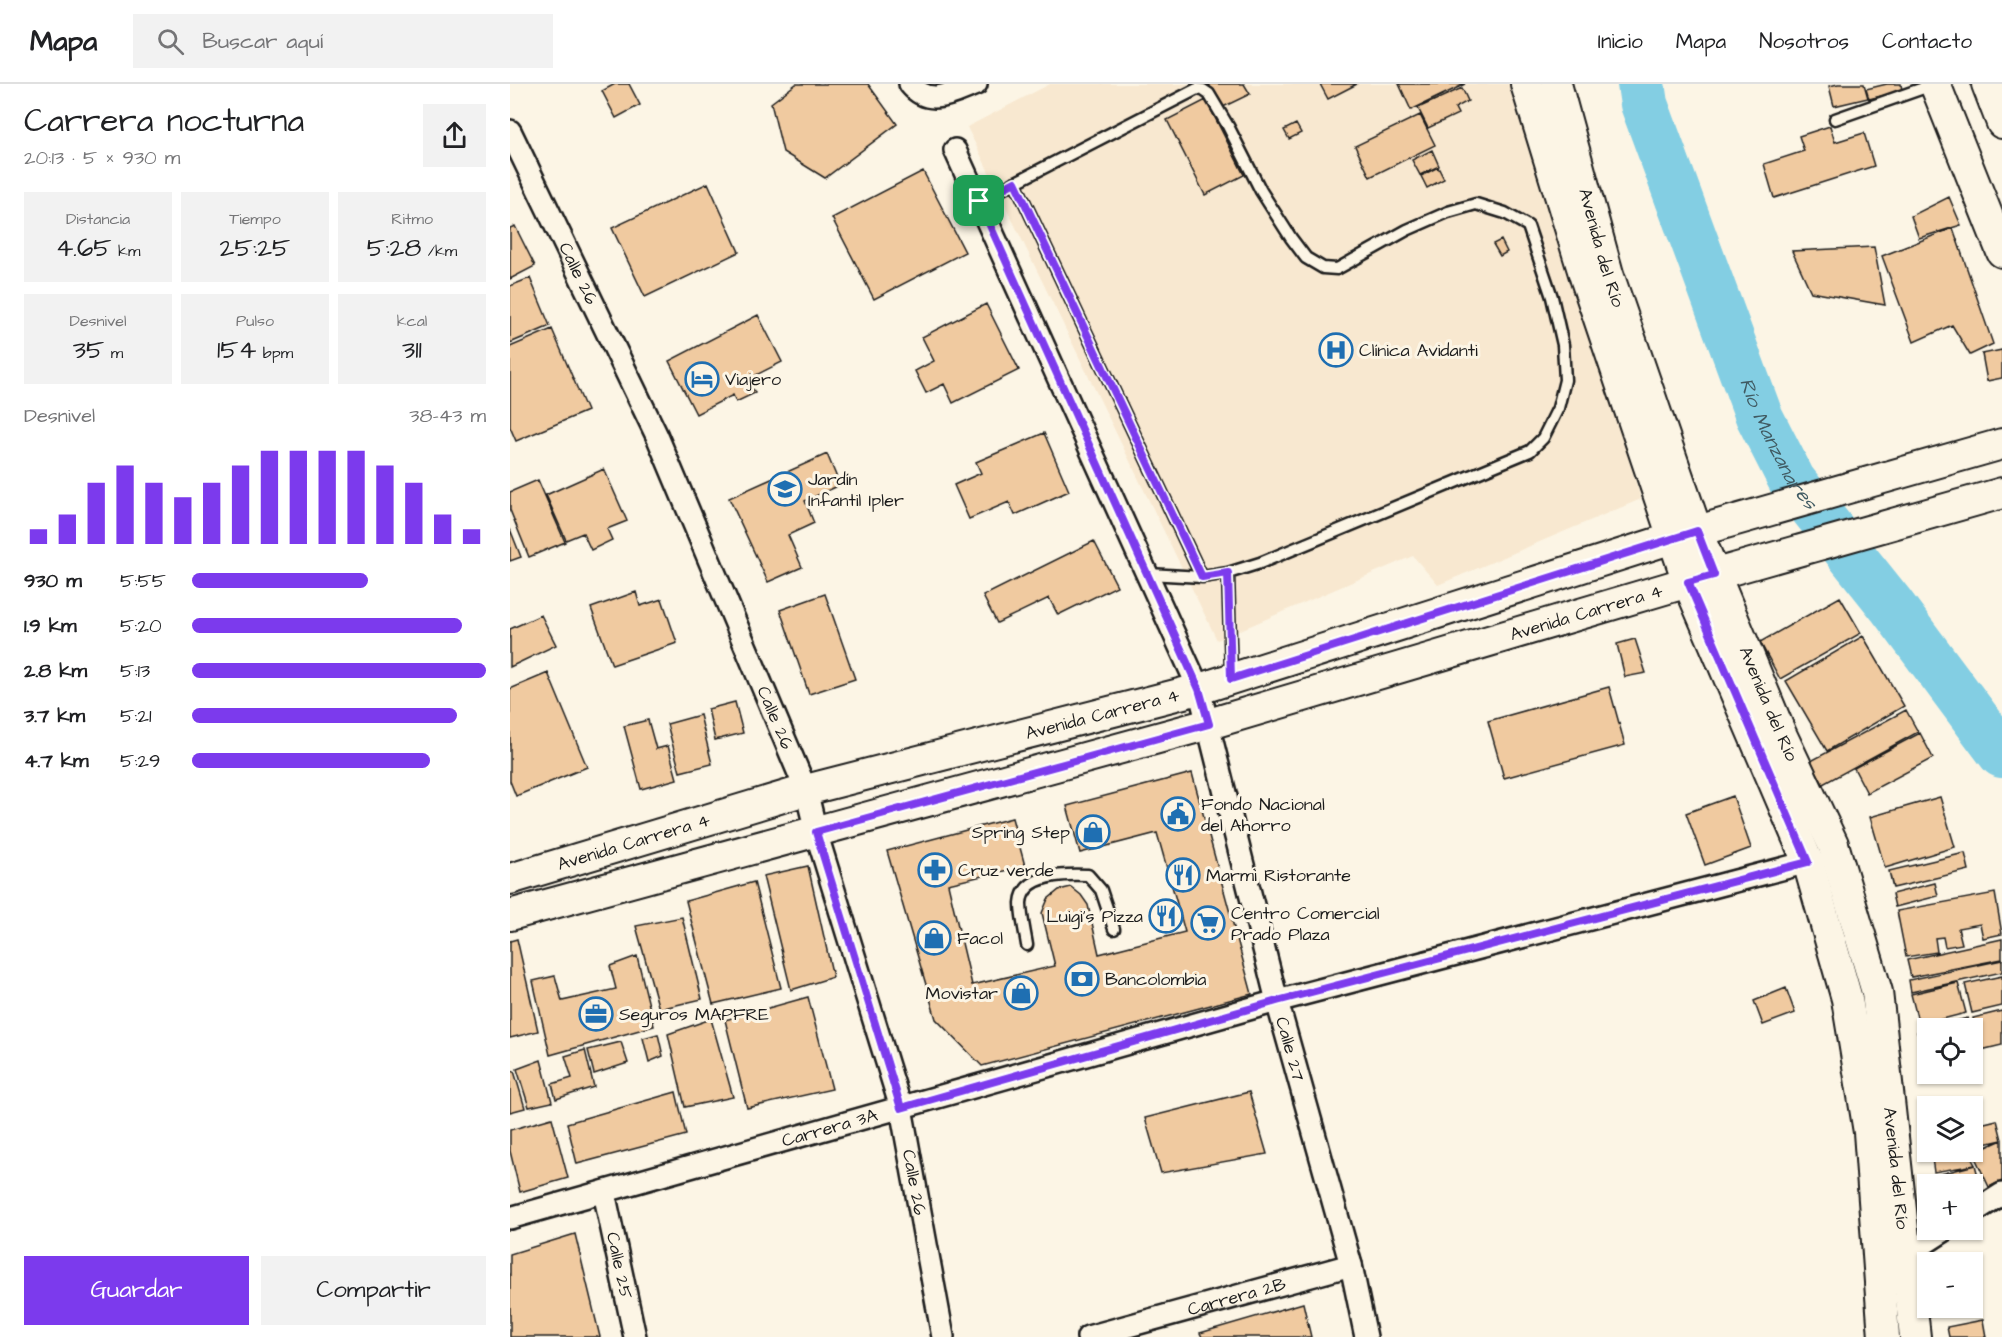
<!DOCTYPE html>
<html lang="es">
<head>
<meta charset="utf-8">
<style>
  :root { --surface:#fff; --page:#f2f2f2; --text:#202124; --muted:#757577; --line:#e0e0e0; --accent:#7c3aed }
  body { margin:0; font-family:"Architects Daughter",sans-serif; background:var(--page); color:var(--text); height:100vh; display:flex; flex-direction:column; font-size:22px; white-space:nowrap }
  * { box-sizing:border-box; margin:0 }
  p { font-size:20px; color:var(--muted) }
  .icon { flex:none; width:33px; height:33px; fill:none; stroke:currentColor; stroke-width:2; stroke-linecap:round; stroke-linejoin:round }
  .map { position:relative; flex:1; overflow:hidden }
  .drawer { display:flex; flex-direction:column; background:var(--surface); width:510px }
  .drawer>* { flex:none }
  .buttons { position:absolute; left:1407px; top:934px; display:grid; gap:12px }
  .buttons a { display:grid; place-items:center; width:66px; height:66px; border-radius:0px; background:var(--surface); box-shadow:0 2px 4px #0004; font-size:30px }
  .pin { position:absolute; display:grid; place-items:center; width:51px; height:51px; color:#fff; margin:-26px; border-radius:12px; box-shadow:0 3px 9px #0006 }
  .round { display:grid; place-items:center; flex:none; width:63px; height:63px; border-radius:0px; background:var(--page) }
  .summary { display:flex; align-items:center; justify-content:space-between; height:102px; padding:0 24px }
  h1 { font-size:33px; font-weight:600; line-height:45px }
  .figures { display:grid; grid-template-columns:repeat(3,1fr); gap:9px; height:102px; padding:6px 24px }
  .figures div { display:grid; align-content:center; border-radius:0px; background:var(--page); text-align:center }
  .figures b { font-size:26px; font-weight:600 }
  .figures small { font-size:16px; font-weight:400 }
  .figures p { font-size:16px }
  .chart { height:168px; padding:12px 24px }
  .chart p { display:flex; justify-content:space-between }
  .chart svg { width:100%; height:108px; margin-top:6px; stroke:var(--accent); stroke-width:6 }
  .action { display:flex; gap:12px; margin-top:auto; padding:12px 24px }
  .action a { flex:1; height:69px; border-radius:0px; background:var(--accent); color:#fff; font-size:24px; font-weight:600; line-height:69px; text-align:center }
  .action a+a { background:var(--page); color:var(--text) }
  ul { padding:0 24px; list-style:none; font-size:20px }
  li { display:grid; grid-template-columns:96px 72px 1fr; align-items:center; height:45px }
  li i { height:15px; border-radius:8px; background:var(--accent) }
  header { display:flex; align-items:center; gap:36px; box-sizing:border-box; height:84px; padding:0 30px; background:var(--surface); border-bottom:2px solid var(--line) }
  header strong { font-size:28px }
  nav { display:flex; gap:33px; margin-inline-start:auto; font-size:21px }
  .search { width:420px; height:54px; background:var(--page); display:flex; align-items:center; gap:15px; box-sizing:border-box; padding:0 21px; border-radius:0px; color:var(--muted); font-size:22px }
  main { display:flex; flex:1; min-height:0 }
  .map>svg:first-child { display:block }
</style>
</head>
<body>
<header>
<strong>Mapa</strong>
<div class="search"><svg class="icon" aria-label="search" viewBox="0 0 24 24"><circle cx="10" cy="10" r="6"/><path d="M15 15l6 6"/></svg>Buscar aquí</div>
<nav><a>Inicio</a><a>Mapa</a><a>Nosotros</a><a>Contacto</a></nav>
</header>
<main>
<section class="drawer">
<div class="summary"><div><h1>Carrera nocturna</h1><p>20:13 · 5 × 930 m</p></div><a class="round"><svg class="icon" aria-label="share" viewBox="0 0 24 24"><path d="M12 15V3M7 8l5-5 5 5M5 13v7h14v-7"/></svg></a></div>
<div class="figures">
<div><p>Distancia</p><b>4.65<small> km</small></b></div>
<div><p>Tiempo</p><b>25:25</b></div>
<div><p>Ritmo</p><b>5:28<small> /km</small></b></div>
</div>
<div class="figures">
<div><p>Desnivel</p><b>35<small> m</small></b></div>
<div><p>Pulso</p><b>154<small> bpm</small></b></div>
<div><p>kcal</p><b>311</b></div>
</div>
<div class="chart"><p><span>Desnivel</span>38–43 m</p>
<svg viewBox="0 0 160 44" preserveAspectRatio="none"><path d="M5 44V38M15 44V32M25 44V19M35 44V12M45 44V19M55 44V25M65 44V19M75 44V12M85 44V6M95 44V6M105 44V6M115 44V6M125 44V12M135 44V19M145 44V32M155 44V38"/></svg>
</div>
<ul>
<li><b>930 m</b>5:55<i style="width:60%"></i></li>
<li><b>1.9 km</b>5:20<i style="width:92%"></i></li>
<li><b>2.8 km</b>5:13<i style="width:100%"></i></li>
<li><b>3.7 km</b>5:21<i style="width:90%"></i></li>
<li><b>4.7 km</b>5:29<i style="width:81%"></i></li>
</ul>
<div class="action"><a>Guardar</a><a>Compartir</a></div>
</section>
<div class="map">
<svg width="1492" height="1253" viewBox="0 0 1492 1253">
  <rect width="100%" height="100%" fill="#fcf5e5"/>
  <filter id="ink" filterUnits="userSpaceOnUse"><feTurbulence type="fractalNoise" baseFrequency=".0167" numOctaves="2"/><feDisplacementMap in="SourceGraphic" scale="12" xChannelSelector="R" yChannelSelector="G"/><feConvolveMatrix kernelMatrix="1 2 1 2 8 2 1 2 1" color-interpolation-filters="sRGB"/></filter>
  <g filter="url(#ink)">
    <path fill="#f8e8d0" d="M 540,0 L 1007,0 L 1040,117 L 1131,415 L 928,501 L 903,472 L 707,556 L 457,43 Z"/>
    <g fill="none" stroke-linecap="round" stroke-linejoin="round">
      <path stroke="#83cee3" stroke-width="48" id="s1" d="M 1131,0 L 1134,20 L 1249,332 L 1282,397 L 1381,521 L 1492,670"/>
    </g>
    <path fill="#f0caa0" stroke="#1c1c1c" stroke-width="1.5" d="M 105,0 L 119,0 L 130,21 L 106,34 L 92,7 Z
      M 286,0 L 358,0 L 387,40 L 315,94 L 273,68 L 261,19 Z
      M 699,0 L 734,0 L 740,10 L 711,24 Z
      M 810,0 L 847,0 L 818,15 Z
      M 889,0 L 955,0 L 901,26 Z
      M 1328,0 L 1354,0 L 1358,14 L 1324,22 L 1319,2 Z
      M 1377,0 L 1391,0 L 1392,7 L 1359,15 L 1356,5 Z
      M 952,4 L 958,17 L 945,24 L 948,30 L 918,44 L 908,24 Z
      M 696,16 L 734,91 L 695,111 L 657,36 Z
      M 910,31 L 925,61 L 860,93 L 845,62 Z
      M 786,40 L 791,49 L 779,55 L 774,46 Z
      M 1320,42 L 1325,58 L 1354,49 L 1364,82 L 1264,114 L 1254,80 L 1294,67 L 1289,52 Z
      M 922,66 L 929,82 L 910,91 L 902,76 Z
      M 928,83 L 934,95 L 917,104 L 911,92 Z
      M 413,87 L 455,168 L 364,215 L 322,134 Z
      M 198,99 L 229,168 L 135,213 L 102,144 Z
      M 1439,113 L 1451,141 L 1409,154 L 1401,132 Z
      M 5,142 L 25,182 L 0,195 L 0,144 Z
      M 1443,144 L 1483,260 L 1460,271 L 1442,241 L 1404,258 L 1372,172 Z
      M 991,156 L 997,168 L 990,172 L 983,160 Z
      M 1364,163 L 1375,221 L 1301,208 L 1282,167 Z
      M 20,194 L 40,242 L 0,259 L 0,202 Z
      M 476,220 L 509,286 L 443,319 L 434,300 L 416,309 L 405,287 L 424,277 L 412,253 Z
      M 248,231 L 272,278 L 238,295 L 245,309 L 226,318 L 223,311 L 186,330 L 159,277 Z
      M 42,245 L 77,327 L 6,357 L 0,343 L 0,263 Z
      M 1492,266 L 1492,294 L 1477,297 L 1472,270 Z
      M 534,349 L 559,407 L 505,431 L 499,418 L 459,435 L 444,401 L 471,389 L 466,378 Z
      M 317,370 L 330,401 L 295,417 L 304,439 L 278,451 L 292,483 L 258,498 L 219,414 Z
      M 94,385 L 117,437 L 97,445 L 102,456 L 81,466 L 73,449 L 56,456 L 36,411 Z
      M 28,396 L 55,458 L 19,473 L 0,426 L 0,408 Z
      M 0,445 L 11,473 L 0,477 Z
      M 584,457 L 607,502 L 548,531 L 539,514 L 487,539 L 473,512 Z
      M 126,508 L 130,522 L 152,515 L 167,559 L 102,581 L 81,524 Z
      M 315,510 L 345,595 L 299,610 L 270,526 Z
      M 1330,513 L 1351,549 L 1270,595 L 1250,558 Z
      M 31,531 L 46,561 L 0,583 L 0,545 Z
      M 1353,552 L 1394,622 L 1317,667 L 1276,597 Z
      M 1125,555 L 1136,589 L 1115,593 L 1107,560 Z
      M 38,589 L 77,683 L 6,712 L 0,697 L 0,605 Z
      M 1099,603 L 1115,661 L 994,694 L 978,637 Z
      M 225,618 L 233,649 L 205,656 L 198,625 Z
      M 1396,626 L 1408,648 L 1313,700 L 1301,677 Z
      M 190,631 L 202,680 L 170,688 L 157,640 Z
      M 138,636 L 146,665 L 158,662 L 167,695 L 131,705 L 114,642 Z
      M 1410,649 L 1423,674 L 1357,709 L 1344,684 Z
      M 682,689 L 742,910 L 472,982 L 426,935 L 377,767 L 502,734 L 515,782 L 438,800 L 462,901 L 545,882 L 532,829 L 538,815 L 549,806 L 561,803 L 571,811 L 578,821 L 589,870 L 675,848 L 647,749 L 570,769 L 557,722 Z
      M 1223,712 L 1241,764 L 1195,781 L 1176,729 Z
      M 1430,713 L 1445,763 L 1375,784 L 1360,733 Z
      M 1455,769 L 1459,786 L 1383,804 L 1379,787 Z
      M 298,782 L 323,893 L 281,906 L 253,792 Z
      M 244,798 L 271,904 L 203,920 L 176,817 Z
      M 1425,799 L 1428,812 L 1385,823 L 1382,810 Z
      M 1485,809 L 1492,850 L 1473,854 L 1470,840 L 1448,844 L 1452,860 L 1435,863 L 1433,853 L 1425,854 L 1427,868 L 1396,873 L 1387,827 Z
      M 172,833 L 192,915 L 149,925 L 126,842 Z
      M 7,855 L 28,947 L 0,954 L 0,857 Z
      M 1492,855 L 1492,875 L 1401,893 L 1397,876 Z
      M 127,872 L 144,942 L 40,971 L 23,897 L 45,892 L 52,917 L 106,905 L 100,882 Z
      M 1492,876 L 1492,888 L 1401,908 L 1399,896 Z
      M 1492,892 L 1492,922 L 1462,929 L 1455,900 Z
      M 1448,899 L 1456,929 L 1409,941 L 1401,910 Z
      M 1276,904 L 1285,929 L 1253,941 L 1244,917 Z
      M 298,913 L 322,1005 L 237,1024 L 215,936 Z
      M 1492,927 L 1492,961 L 1471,966 L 1463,934 Z
      M 1458,934 L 1461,945 L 1431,945 L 1430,941 Z
      M 201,935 L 223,1013 L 175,1023 L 158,950 Z
      M 1418,945 L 1418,982 L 1407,948 Z
      M 148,950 L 153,972 L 139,978 L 133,954 Z
      M 111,958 L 118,979 L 84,990 L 78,966 Z
      M 75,966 L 84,1003 L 46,1015 L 42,1000 L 62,994 L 55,972 Z
      M 31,976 L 42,1018 L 19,1023 L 7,985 Z
      M 4,987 L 15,1024 L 0,1028 L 0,988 Z
      M 166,1008 L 176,1051 L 67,1080 L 57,1039 Z
      M 739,1008 L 757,1070 L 651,1089 L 635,1034 Z
      M 42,1034 L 58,1094 L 10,1108 L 0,1067 L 0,1046 Z
      M 1487,1036 L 1492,1056 L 1462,1063 L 1462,1042 Z
      M 1492,1056 L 1492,1097 L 1479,1103 L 1463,1069 Z
      M 1421,1068 L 1458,1068 L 1465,1081 L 1424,1088 Z
      M 1465,1081 L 1473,1110 L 1462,1113 L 1462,1101 L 1429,1101 L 1427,1091 Z
      M 65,1150 L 90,1253 L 0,1253 L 0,1170 Z
      M 793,1219 L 801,1253 L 692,1253 L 690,1249 Z
      M 1473,1236 L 1476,1253 L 1439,1253 L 1437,1243 Z"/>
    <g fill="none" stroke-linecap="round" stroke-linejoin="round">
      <defs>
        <path id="lane" d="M 1325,35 L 1425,0
          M 505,98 L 692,493 L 718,489
          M 469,117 L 687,5 L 693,6 L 699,10 L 718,42 L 751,107 L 781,154 L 796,174 L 813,184 L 827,185 L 897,146 L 938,128 L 966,120 L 995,129 L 1018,142 L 1042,213 L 1053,261 L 1055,296 L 1048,324 L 1033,354 L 1020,367 L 750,479 L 718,489 L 721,591
          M 638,490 L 692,493
          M 517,861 C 515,848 511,832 511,819 C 513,789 557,790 578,791 L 591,806 L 604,845"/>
        <g id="street">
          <path d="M 400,0 C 419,24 443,9 466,0"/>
          <path id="s2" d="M 0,47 L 147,352 L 296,706 L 306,748 L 391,1024 L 433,1253"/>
          <path id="s3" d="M 445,66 L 689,605 L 767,917 L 841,1181 L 856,1253"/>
          <path id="s4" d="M 94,1108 L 125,1253"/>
          <path d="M 1462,1129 L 1492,1110"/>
          <path id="s5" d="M 0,1134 L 767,917 L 1298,778"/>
          <path d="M 1395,1172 L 1435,1146"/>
          <path id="s6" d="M 578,1253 L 841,1181"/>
        </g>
        <g id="secondary">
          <path d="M 1016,0 L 1076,196 L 1178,498 L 1298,778 L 1337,915 L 1359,1048 L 1374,1253"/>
          <path id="s7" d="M 1046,0 L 1098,190 L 1187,448 L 1271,650 L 1323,760 L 1367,908 L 1405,1253"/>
          <path d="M 1425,0 L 1492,168"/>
          <path d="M 1477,0 L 1492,39"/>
          <path id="s8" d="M 0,795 L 296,706 L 689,605 L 1163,454 L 1492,360"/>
          <path id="s9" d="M 0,831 L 699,640 L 1178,498 L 1492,409"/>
        </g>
      </defs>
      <use href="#lane" stroke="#1c1c1c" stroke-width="15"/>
      <use href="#street" stroke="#1c1c1c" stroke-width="26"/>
      <use href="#secondary" stroke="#1c1c1c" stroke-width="34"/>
      <use href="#lane" stroke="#fcf5e5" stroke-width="10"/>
      <use href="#street" stroke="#fcf5e5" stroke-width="21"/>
      <use href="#secondary" stroke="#fcf5e5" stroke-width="30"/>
    </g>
  </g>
  <g fill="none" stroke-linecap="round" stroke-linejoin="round" filter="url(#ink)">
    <defs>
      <path id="route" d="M 505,98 L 692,493 L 718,489 L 721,595 L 1187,447 L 1204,491 L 1178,498 L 1298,778 L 767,917 L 391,1024 L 306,748 L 699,640 L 689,605 L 469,117 Z"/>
    </defs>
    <use href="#route" stroke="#fff" stroke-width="12"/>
    <use href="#route" stroke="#7c3aed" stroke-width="8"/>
  </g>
  <defs>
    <symbol id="hospital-ring" viewBox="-11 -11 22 22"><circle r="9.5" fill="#fcf5e5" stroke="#1f6fb2" stroke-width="1.5"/><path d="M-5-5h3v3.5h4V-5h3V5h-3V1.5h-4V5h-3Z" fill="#1f6fb2"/></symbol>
    <symbol id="hotel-ring" viewBox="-11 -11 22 22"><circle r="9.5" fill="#fcf5e5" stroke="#1f6fb2" stroke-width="1.5"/><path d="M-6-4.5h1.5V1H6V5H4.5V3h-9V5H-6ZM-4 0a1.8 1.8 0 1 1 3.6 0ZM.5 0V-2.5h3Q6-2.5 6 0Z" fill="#1f6fb2"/></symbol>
    <symbol id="school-ring" viewBox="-11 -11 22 22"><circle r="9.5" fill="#fcf5e5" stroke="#1f6fb2" stroke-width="1.5"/><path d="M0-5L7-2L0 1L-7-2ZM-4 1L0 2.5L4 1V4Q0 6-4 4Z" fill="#1f6fb2"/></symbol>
    <symbol id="civic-ring" viewBox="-11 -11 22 22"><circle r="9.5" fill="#fcf5e5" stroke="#1f6fb2" stroke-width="1.5"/><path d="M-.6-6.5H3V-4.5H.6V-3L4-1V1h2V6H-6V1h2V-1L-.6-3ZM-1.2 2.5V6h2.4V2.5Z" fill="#1f6fb2"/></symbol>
    <symbol id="shop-ring" viewBox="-11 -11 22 22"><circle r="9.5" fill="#fcf5e5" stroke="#1f6fb2" stroke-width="1.5"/><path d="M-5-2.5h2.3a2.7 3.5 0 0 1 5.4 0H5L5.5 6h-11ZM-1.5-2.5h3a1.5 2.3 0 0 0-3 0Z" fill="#1f6fb2"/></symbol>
    <symbol id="pharmacy-ring" viewBox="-11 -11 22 22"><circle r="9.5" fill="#fcf5e5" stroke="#1f6fb2" stroke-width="1.5"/><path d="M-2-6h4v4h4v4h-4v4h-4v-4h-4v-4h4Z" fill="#1f6fb2"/></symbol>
    <symbol id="restaurant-ring" viewBox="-11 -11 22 22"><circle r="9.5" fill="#fcf5e5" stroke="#1f6fb2" stroke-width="1.5"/><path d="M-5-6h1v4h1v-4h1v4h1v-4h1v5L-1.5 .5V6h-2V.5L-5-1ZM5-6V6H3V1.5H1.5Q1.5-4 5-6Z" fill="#1f6fb2"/></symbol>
    <symbol id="supermarket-ring" viewBox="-11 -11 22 22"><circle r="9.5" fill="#fcf5e5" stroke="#1f6fb2" stroke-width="1.5"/><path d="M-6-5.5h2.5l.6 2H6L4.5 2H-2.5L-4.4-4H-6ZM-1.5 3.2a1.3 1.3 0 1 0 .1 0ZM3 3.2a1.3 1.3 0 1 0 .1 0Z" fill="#1f6fb2"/></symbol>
    <symbol id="bank-ring" viewBox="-11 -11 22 22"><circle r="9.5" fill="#fcf5e5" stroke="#1f6fb2" stroke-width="1.5"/><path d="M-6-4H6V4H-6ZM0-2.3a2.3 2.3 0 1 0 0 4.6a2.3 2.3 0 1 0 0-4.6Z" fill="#1f6fb2"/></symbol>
    <symbol id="office-ring" viewBox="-11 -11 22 22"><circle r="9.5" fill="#fcf5e5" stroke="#1f6fb2" stroke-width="1.5"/><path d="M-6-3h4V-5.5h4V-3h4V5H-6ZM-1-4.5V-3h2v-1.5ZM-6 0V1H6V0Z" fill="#1f6fb2"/></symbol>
  </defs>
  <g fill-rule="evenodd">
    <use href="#hospital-ring" x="807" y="247" width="38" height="38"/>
    <use href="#hotel-ring" x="173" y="276" width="38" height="38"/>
    <use href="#school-ring" x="256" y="386" width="38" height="38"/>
    <use href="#civic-ring" x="649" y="711" width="38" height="38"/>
    <use href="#shop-ring" x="564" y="729" width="38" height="38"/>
    <use href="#pharmacy-ring" x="406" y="767" width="38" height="38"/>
    <use href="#restaurant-ring" x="654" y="772" width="38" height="38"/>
    <use href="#restaurant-ring" x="637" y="813" width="38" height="38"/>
    <use href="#supermarket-ring" x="679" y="820" width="38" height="38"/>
    <use href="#shop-ring" x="405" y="835" width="38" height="38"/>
    <use href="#bank-ring" x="553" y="876" width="38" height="38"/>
    <use href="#shop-ring" x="492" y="890" width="38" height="38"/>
    <use href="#office-ring" x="67" y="911" width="38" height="38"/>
  </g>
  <g text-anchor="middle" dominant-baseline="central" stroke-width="6" stroke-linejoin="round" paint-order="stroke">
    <g font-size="18" fill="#1c1c1c" stroke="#fcf5e5">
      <text stroke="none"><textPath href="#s7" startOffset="170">Avenida del Río</textPath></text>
      <text stroke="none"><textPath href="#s2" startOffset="158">Calle 26</textPath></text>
      <text stroke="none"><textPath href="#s9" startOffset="1118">Avenida Carrera 4</textPath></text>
      <text stroke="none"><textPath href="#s7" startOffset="656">Avenida del Río</textPath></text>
      <text stroke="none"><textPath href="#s8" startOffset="615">Avenida Carrera 4</textPath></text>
      <text stroke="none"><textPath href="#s2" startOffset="644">Calle 26</textPath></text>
      <text stroke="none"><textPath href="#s8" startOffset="129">Avenida Carrera 4</textPath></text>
      <text stroke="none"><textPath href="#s3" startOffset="963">Calle 27</textPath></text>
      <text stroke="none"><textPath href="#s5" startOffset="332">Carrera 3A</textPath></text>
      <text stroke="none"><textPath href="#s7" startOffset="1142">Avenida del Río</textPath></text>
      <text stroke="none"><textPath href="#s2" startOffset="1130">Calle 26</textPath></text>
      <text stroke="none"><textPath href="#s4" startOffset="75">Calle 25</textPath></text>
      <text stroke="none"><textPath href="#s6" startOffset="154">Carrera 2B</textPath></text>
    </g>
    <g font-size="18" fill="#1c1c1c" stroke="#fcf5e5" text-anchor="start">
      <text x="849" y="266">Clínica Avidanti</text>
      <text x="215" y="295">Viajero</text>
      <text x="298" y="395">Jardín<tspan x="298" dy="21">Infantil Ipler</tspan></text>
      <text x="691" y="720">Fondo Nacional<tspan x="691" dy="21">del Ahorro</tspan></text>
      <text x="560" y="748" text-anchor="end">Spring Step</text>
      <text x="448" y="786">Cruz verde</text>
      <text x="696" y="791">Marmi Ristorante</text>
      <text x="721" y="829">Centro Comercial<tspan x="721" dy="21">Prado Plaza</tspan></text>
      <text x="633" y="832" text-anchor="end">Luigi's Pizza</text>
      <text x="447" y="854">Facol</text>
      <text x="595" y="895">Bancolombia</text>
      <text x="488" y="909" text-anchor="end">Movistar</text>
      <text x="109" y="930">Seguros MAPFRE</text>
    </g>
    <g font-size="20" font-style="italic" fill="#405a62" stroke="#fcf5e5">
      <text stroke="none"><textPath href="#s1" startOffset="386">Río Manzanares</textPath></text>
    </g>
  </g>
</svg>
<div class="buttons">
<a><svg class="icon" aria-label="locate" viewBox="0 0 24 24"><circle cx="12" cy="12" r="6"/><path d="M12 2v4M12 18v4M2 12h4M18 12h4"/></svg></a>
<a><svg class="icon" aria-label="layers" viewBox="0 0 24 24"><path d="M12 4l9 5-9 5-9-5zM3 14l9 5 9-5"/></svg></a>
<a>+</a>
<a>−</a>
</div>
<div class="pin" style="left:469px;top:117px;background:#1e9e55"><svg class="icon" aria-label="arrive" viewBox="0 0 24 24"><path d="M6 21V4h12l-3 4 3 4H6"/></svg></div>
</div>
</main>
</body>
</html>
